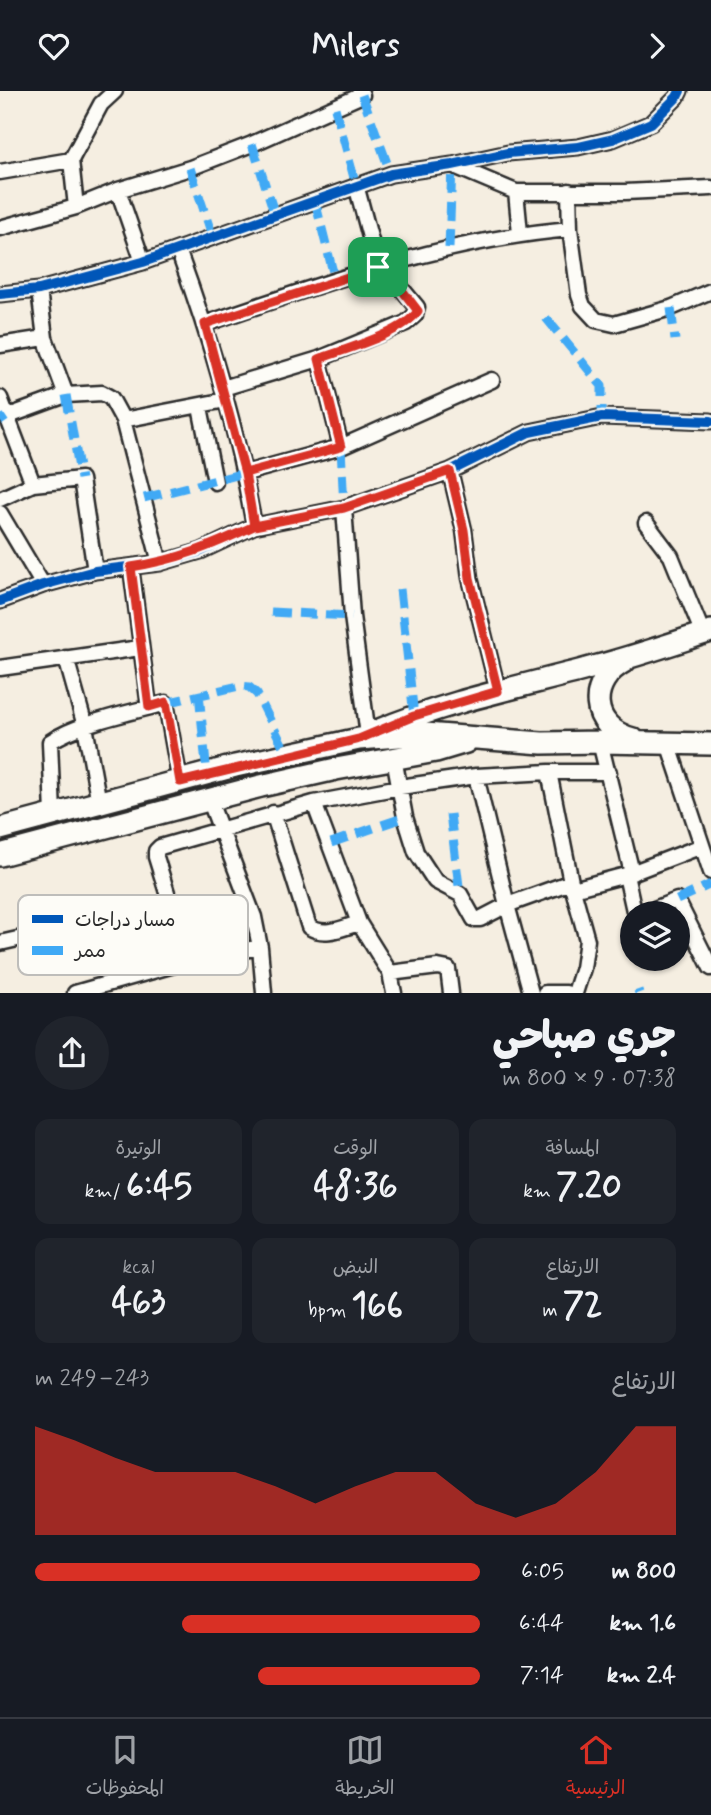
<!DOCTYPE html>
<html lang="ar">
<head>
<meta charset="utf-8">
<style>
  :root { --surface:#171b24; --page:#20242c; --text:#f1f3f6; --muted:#9ea1a6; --line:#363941; --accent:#d93025 }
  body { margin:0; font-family:Mynerve,"Playpen Sans Arabic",sans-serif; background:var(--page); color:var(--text); direction:rtl; height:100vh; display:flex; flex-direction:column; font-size:26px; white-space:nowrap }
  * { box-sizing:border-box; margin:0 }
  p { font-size:23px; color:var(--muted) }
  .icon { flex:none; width:38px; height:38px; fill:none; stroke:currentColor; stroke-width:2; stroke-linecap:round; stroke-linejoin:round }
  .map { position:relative; height:902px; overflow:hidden; direction:ltr }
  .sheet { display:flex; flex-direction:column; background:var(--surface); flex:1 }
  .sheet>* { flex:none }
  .buttons { position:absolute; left:620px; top:810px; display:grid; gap:14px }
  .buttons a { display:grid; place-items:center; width:70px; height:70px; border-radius:50%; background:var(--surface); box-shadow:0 2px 5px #0004; font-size:35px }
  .pin { position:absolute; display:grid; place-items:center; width:60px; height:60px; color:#fff; margin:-30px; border-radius:14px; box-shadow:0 4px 10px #0006 }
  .round { display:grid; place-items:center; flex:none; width:74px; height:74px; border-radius:37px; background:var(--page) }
  .head { display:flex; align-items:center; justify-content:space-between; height:119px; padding:0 35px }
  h1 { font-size:38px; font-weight:800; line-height:52px }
  .figures { display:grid; grid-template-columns:repeat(3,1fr); gap:10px; height:119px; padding:7px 35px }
  .figures div { display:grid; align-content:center; border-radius:14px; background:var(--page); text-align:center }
  .figures b { font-size:35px; font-weight:800 }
  .figures small { font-size:19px; font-weight:400 }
  .figures p { font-size:19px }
  .chart { height:196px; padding:14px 35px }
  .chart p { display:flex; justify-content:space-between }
  .chart svg { width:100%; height:126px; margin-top:7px; fill:var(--accent); opacity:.7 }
  ul { padding:0 35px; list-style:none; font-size:23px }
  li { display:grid; grid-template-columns:112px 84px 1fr; align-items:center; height:52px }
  li i { height:18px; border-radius:9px; background:var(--accent) }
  header { display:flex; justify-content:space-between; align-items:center; height:91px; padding:0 35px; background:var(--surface); font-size:32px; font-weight:800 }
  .tab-bar { display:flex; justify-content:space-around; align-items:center; height:98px; border-top:2px solid var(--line); background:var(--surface); font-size:19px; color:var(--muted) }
  .tab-bar a { display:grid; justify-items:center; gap:4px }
  .tab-bar .active { color:var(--accent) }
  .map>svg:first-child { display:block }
</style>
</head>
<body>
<header><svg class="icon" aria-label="forward" viewBox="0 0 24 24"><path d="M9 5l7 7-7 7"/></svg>Milers<svg class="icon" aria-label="heart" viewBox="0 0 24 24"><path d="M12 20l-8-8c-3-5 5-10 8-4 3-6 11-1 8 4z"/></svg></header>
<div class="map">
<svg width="711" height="902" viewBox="0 0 711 902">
  <rect width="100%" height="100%" fill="#f5eee1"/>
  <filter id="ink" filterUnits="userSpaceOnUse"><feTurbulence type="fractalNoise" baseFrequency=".0143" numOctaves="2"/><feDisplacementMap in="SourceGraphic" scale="14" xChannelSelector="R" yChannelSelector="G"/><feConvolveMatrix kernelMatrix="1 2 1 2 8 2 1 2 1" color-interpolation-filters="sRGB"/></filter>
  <g filter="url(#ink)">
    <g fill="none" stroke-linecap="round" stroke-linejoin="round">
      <defs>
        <path id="street" d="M 452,74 L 516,101 L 625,101 L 711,97
          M 0,81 L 71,69
          M 356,94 L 378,176
          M 118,99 L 143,171
          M 569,100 L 570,138 L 579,204 L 583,215 L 596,229 L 614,233 L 671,217 L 711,200
          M 516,101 L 520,142
          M 76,116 L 71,69 L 101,13 L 115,0
          M 0,137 L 76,116 L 118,99 L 190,77 L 252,53 L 362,4 L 360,0
          M 178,159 C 211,249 238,341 254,435
          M 39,199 L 45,247 L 66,304
          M 0,203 L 39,199 L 143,171 L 391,83 L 452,74 L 508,62 L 578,56 L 613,48 L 651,32 L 677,6 L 680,0
          M 205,233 C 324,192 444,149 570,138
          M 0,254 L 45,247
          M 319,268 L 341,356
          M 223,297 L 319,268 L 406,232 L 415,224 L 417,216 L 392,186 L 389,174
          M 0,307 L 33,393
          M 200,316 L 215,391
          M 6,326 L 66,304 L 102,302 L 111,307 L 123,329 L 160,472
          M 123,329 L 226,309
          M 450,380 L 464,439 L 470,487 L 498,600
          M 245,382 L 341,356 L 492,289
          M 0,408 L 33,393 L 81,388 L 95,480
          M 344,417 L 352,525 L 368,644
          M 0,422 L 43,494
          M 646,432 L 671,465 L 703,543
          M 131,476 L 149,616
          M 0,510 L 43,494 L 95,480 L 160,472 L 201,460 L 254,435 L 344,417 L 450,380 L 529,341 L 602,326 L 711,330
          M 66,567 L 85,635 L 99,712
          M 0,577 L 140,557
          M 600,651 L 632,782
          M 668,652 L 711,781
          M 394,667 L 405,726 L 416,761 L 435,790 L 460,803 L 474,828 L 480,828 L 507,814 L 571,791
          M 549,681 L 571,791 L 587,849 L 583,877 L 575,902
          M 476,685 L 507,814 L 531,902
          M 209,708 L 254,826 L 260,856 L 264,902
          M 314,712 L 359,832 L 390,882 L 394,902
          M 273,722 L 309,836 C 325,846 342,837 359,832
          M 53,723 L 50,651 C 77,632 133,621 166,612 L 180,691
          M 626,784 L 634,820 L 637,822
          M 573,798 L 626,784 L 702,755
          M 644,822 L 677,809 L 711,877
          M 0,852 L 171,813
          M 188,870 L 156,766 L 156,760 L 160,756 L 314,712 L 400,696 L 476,685 L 549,681 L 609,681
          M 390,882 L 438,876 L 448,878 L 451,902
          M 75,902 L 188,870 L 260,856
          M 545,902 L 566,902"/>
        <path id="primary" d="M 625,570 C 587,590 589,637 633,648
          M 377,640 C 448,610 524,595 598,575 C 636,565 674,552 711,540
          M 0,738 L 235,675 L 359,648 L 425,643 L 542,652 L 600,651 L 711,653
          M 0,764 L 261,695 L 336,678 L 436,660 L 466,651"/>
      </defs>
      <use href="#street" stroke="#2b2b2b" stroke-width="19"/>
      <use href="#primary" stroke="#2b2b2b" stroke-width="26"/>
      <use href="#street" stroke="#fdfcf7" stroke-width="14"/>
      <use href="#primary" stroke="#fdfcf7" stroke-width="21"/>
      <path stroke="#3fa9f5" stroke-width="9" stroke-dasharray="18 9" stroke-linecap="butt" d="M 362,4 L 391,83
        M 335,17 L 356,94
        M 252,53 L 275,124
        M 190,77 L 213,147
        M 315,110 L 335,189
        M 449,157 L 452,74
        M 671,217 L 675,249
        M 546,227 L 602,295 L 602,326
        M 66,304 L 81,388
        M 0,330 L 6,326
        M 341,356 L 344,417
        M 144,407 L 245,382
        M 400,498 L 414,625
        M 271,521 L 352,525
        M 199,602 L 207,684
        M 166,612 L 239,595 L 249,596 L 257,603 L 287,663
        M 450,723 L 460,803
        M 331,752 L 405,726
        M 677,809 L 711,793
        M 638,899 L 639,902"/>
      <defs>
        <path id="cycleway" d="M 0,203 L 39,199 L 143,171 L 391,83 L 452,74 L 508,62 L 578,56 L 613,48 L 651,32 L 677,6 L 680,0
          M 0,510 L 43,494 L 95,480 L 160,472 L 201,460 L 254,435 L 344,417 L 450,380 L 529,341 L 602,326 L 711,330"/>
      </defs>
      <use href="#cycleway" stroke="#fdfcf7" stroke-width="15"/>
      <use href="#cycleway" stroke="#0057b8" stroke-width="10"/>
    </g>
  </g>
  <g fill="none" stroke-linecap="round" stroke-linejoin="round" filter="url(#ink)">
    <defs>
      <path id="route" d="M 378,176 L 205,233 L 245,382 L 254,435 C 211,455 178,469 131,476 L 149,616 L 166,611 L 180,691 L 359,648 L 414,625 L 498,600 L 470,487 L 464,439 L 450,380 L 344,417 L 254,435 L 245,382 L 341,356 L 319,268 C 345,258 402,243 418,220 L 392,186 L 389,174 L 378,176"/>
    </defs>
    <use href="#route" stroke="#fff" stroke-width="14"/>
    <use href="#route" stroke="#d93025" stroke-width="9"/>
  </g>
  <rect x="18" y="804" width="230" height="80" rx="10" fill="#fdfcf7" stroke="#bebdba" stroke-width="2"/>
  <rect x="32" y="824" width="31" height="8" fill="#0057b8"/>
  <rect x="32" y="855" width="31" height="9" fill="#3fa9f5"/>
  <g font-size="19" fill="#2b2b2b">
    <text x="75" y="835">مسار دراجات</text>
    <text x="75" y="866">ممر</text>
  </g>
</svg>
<div class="buttons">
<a><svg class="icon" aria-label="layers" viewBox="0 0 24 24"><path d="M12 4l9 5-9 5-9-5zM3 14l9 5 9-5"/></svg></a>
</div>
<div class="pin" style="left:378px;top:176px;background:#1e9e55"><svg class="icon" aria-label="arrive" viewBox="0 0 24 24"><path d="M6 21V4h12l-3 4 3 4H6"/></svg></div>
</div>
<section class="sheet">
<div class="head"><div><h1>جري صباحي</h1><p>07:38 · 9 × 800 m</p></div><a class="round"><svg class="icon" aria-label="share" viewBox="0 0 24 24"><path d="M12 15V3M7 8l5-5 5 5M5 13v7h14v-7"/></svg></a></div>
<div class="figures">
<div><p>المسافة</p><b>7.20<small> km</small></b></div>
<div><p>الوقت</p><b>48:36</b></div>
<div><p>الوتيرة</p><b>6:45<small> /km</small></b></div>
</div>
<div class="figures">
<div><p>الارتفاع</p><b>72<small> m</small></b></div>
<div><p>النبض</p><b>166<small> bpm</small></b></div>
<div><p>kcal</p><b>463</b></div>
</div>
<div class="chart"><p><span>الارتفاع</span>243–249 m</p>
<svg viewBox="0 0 160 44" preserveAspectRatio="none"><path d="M0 44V6L10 11L20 17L30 22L40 22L50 22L60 27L70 33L80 27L90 22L100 22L110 33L120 38L130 33L140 22L150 6L160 6V44z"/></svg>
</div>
<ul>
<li><b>800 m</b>6:05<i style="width:100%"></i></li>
<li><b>1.6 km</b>6:44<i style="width:67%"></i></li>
<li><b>2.4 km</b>7:14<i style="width:50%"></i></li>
</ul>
</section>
<nav class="tab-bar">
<a class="active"><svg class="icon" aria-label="home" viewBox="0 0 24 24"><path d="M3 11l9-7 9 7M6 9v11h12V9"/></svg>الرئيسية</a>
<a><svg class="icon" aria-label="map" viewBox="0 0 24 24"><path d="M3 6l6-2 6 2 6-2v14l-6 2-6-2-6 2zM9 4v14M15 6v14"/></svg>الخريطة</a>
<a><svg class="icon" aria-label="saved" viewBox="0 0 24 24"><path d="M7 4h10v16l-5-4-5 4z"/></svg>المحفوظات</a>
</nav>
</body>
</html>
